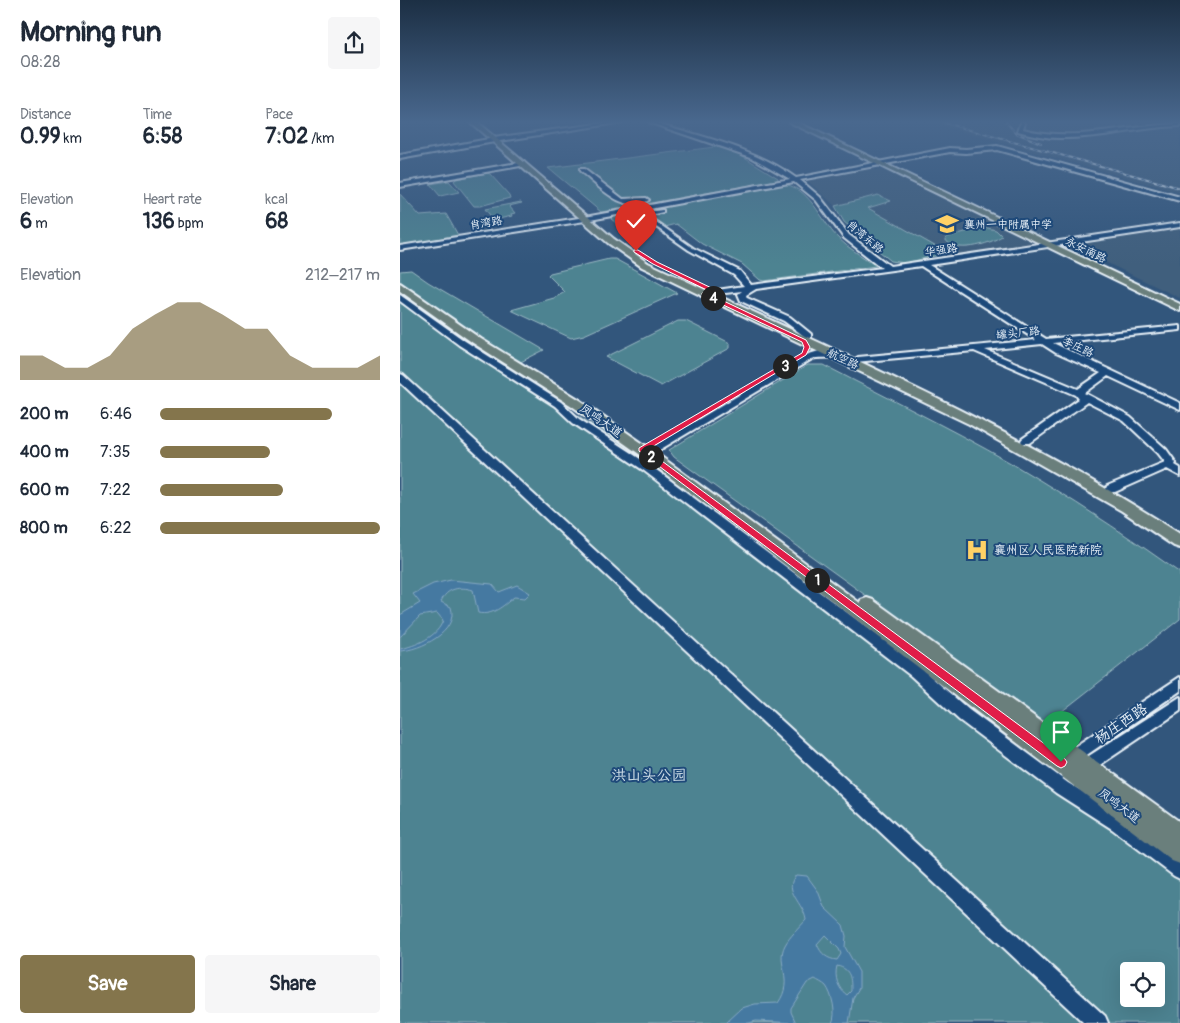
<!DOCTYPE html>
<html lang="en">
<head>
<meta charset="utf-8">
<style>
  :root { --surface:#fff; --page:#f6f6f7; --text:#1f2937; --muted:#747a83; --accent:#84754c }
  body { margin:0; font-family:Pangolin,"LXGW WenKai TC",sans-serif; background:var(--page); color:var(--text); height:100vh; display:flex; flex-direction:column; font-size:19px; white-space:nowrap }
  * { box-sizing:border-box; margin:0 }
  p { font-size:16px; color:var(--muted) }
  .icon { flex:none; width:28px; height:28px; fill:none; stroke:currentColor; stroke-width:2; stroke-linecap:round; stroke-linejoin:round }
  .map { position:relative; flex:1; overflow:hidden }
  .details { display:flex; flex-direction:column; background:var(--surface); width:400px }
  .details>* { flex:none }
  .fabs { position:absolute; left:720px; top:962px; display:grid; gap:10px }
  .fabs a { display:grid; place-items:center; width:45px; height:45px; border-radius:5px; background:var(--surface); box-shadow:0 5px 20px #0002; font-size:25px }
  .pin { position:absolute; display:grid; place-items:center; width:42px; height:42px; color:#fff; margin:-51px -21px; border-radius:50% 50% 50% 0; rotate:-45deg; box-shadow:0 0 5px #0007 }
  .pin .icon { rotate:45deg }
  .km { position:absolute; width:25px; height:25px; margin:-12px; border-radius:50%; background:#222; color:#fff; font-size:14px; line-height:25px; text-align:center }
  .round { display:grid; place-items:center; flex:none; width:52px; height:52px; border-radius:5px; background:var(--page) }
  .summary { display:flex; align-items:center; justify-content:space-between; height:85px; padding:0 20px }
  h1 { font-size:28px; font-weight:700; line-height:38px }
  .metrics { display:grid; grid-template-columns:repeat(3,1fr); gap:8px; height:85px; padding:5px 20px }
  .metrics div { display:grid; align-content:center }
  .metrics b { font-size:21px; font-weight:700 }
  .metrics small { font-size:14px; font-weight:400 }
  .metrics p { font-size:14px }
  .chart { height:140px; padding:10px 20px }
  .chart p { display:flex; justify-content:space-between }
  .chart svg { width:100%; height:90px; margin-top:5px; fill:var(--accent); opacity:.7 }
  .cta { display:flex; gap:10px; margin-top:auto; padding:10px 20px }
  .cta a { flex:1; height:58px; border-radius:5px; background:var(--accent); color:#fff; font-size:20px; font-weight:700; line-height:58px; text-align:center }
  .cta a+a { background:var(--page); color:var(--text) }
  ul { padding:0 20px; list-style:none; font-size:16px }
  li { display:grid; grid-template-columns:80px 60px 1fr; align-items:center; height:38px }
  li i { height:12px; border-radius:6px; background:var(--accent) }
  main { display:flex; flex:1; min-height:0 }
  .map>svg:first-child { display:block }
</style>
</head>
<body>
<main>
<section class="details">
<div class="summary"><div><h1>Morning run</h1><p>08:28</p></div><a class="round"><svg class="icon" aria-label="share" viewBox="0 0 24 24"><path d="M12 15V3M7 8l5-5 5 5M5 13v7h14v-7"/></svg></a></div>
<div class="metrics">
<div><p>Distance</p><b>0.99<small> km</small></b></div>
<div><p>Time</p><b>6:58</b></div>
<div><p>Pace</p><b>7:02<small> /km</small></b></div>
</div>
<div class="metrics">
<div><p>Elevation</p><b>6<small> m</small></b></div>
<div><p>Heart rate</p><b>136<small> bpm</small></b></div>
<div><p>kcal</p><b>68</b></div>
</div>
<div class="chart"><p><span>Elevation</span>212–217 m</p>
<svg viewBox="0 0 160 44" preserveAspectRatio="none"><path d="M0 44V32L10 32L20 38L30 38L40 32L50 19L60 12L70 6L80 6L90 12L100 19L110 19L120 32L130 38L140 38L150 38L160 32V44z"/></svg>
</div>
<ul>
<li><b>200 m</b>6:46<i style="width:78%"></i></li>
<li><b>400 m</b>7:35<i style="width:50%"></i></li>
<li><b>600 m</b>7:22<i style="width:56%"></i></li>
<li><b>800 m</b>6:22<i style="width:100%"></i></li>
</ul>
<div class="cta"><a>Save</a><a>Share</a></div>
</section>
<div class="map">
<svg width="780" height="1023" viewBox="0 0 780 1023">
  <rect width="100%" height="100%" fill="#32567c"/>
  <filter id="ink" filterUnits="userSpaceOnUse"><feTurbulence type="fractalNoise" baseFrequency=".02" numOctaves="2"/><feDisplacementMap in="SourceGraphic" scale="10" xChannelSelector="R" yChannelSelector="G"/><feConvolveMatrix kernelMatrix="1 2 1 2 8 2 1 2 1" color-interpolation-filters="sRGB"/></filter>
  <g filter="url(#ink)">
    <path fill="#405e7d" d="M 525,122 L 780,122 L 780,193 L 545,127 Z
      M 469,169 L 492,171 L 632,240 L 632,244 L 553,256 L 468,208 L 490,201 L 478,195 L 435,206 L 408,181 Z
      M 780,228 L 780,298 L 672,246 Z"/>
    <path fill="#4e8391" stroke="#9bbac4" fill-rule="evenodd" d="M 315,147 L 333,150 L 378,178 L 378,180 L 201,212 L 148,168 Z
      M 87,173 L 90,174 L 109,195 L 110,198 L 80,206 L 74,206 L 54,181 L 56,179 Z
      M 49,181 L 59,192 L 40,196 L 30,184 Z
      M 381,184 C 409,185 421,221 438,238 C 449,249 464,257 476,266 L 364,281 L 360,280 L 342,264 L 302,244 L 276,224 L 232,235 L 211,219 L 214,215 Z
      M 0,194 L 20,216 L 46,214 L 58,235 L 0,246 Z
      M 478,195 L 491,201 L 468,208 L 547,253 L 505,263 L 491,261 L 444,222 L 435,206 Z
      M 121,202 L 122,203 L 109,206 L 115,213 L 111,214 L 112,216 L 94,220 L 85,209 Z
      M 583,227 L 596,230 L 602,236 C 590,244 554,255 545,239 L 547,237 Z
      M 209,259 L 215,259 L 277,293 L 184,335 L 171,338 L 111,310 L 154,298 L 165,292 L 148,275 L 150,273 Z
      M 11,270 L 28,282 L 144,350 L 107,369 L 237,454 L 641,764 L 780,874 L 780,1023 L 0,1023 L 0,271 ZM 729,971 L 756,971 L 756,999 L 729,999 Z
      M 278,321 L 286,321 L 330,343 L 330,348 L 261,386 L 206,357 Z
      M 408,365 L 424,365 C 497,403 571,438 641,481 C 689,510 735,541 780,573 L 780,619 L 647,723 L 641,722 L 274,457 L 269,450 Z"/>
    <path fill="#4479a1" stroke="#86a9c4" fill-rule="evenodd" d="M 51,580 L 92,584 L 99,592 L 117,585 L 130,593 L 125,598 L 114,597 C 103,606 93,616 78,613 L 73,590 C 60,586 46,588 41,602 L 51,607 C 59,632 20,650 0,651 L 0,649 C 15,646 38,637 43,620 L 37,613 L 20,616 L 0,637 L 0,615 L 20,603 L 13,594 L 33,584 Z
      M 396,875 L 407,876 L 418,891 L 424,907 L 443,925 L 446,936 L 445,947 L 459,972 L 459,988 L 453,998 L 449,1023 L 432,1023 C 437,1014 432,994 426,986 C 423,983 418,981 415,979 L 407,983 L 391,1008 L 391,1012 L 396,1023 L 356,1021 L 349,1023 L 326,1023 L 342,1008 L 355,1004 L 378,1003 C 395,979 375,964 385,945 C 390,936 399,928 406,920 C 404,903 382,891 396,875 ZM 425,935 L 439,949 L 441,954 L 437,960 C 427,959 421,954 417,944 ZM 437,966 C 451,969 451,979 451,991 L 447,995 C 438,989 434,977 437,966 Z"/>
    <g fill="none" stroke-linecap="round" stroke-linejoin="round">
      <defs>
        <path id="minor" d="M 212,122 L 223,122 L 100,141 L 0,159 L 0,155 L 100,137 Z
          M 248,122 L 254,122 C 302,137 355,148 396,178 L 550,148 L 566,149 L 597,146 L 780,197 L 780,201 L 597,150 L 566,153 L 550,152 L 400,180 L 420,197 L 449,235 L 490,266 L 780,223 L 780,227 L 529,265 L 646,339 L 780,326 L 780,330 L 653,343 L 780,403 L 780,410 L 708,376 L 685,393 L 730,417 L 766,449 L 776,463 L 775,465 L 780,468 L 780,476 L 767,469 L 715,492 L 707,492 L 706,489 L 707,486 L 765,462 L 758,453 L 724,421 L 687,402 L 630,443 L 622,443 L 621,441 L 622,439 L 679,399 L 676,395 L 574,351 L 455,362 L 454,360 L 458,357 L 636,340 L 521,266 L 356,289 L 346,295 L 347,298 L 390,317 L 411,334 L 411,338 L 408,339 L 384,321 L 341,301 L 338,294 L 342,291 L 301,296 L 300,294 L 304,292 L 344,286 L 334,275 L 289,250 L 242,217 L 246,212 L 263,210 L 263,212 L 250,215 L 249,217 L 293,248 L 340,271 L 351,285 L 482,268 L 444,238 L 416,200 L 394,182 L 185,221 L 0,250 L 0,246 L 185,217 L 390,179 L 351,157 ZM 642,344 L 656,353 L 701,373 L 678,389 L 585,350 Z
          M 621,122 L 625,122 L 623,129 C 675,143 727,125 780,124 L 780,126 C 740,127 700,139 660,138 C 646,138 632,135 618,131 Z
          M 124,162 L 126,165 L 0,187 L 0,183 Z
          M 180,169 L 184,169 L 223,199 L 246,198 L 249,200 C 223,215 199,186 180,171 Z
          M 0,295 L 65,341 L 161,402 L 179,419 L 251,466 L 521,668 L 569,710 L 668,783 L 724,817 L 780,859 L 780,879 L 774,876 L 712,829 L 656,793 L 559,720 L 511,676 L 243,470 L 173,423 L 155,406 L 59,345 L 0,301 Z
          M 419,351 L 433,352 L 437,355 C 431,360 420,356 412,359 L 251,455 L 247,456 L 242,453 L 406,355 Z
          M 0,374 L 3,375 L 705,1016 L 708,1023 L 684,1023 L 0,382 Z
          M 780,677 L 780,691 L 675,763 L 670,765 L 665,763 L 662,758 L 665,753 Z
          M 780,697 L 780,711 L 688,773 L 683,775 L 678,773 L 675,768 L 678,763 Z"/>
        <path id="major" d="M 70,122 L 77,122 L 214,239 L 248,263 C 428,348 613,426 780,534 L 780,548 L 774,546 L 722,511 L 569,424 L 242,267 L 208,243 Z
          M 389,122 L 397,122 L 780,304 L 780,311 Z
          M 0,283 L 81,339 L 180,400 L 252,450 L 460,603 L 461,600 L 467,598 L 473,600 L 780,822 L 780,864 L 772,861 L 242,456 L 172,406 L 73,343 L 0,291 Z"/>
      </defs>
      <use href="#minor" stroke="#e8f1f8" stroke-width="4"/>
      <use href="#major" stroke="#e8f1f8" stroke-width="4"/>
      <use href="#minor" fill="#1f4a7a" fill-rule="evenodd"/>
      <use href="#major" fill="#6b7f7c" fill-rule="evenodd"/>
      <defs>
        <path id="rail" d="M 541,122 L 780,188
          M 606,122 L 616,133 L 641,143"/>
      </defs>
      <use href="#rail" stroke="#e8f1f8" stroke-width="2"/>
      <use href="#rail" stroke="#1f4a7a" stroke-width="1" stroke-dasharray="4" stroke-linecap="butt"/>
    </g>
  </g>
  <linearGradient id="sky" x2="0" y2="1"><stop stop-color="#1c2f44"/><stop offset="0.46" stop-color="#49688e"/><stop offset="1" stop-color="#49688e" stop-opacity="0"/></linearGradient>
  <rect width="780" height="265" fill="url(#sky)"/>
  <path fill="#e11d48" stroke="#fff" d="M 234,250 L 238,250 L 257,262 L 320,292 L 320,294 L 311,295 L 406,340 L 410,347 L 406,355 L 247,450 L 665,759 L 667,762 L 665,766 L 661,768 L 657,766 L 239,451 L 239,448 L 402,353 L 404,347 L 402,342 L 302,295 L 302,293 L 311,292 L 253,264 L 234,252 Z"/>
  <defs>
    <symbol id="school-bare" viewBox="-9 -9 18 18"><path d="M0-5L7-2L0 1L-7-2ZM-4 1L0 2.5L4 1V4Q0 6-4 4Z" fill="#ffd166" stroke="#1f4a7a" stroke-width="2.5" paint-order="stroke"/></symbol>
    <symbol id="hospital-bare" viewBox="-9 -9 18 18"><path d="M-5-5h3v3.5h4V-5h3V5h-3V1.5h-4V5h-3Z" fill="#ffd166" stroke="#1f4a7a" stroke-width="2.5" paint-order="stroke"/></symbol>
  </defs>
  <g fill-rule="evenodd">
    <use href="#school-bare" x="531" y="208" width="32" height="32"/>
    <use href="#hospital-bare" x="561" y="534" width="32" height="32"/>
  </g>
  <g text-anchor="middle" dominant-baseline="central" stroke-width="4" stroke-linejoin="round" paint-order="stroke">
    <g font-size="11" fill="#e8f1f8" stroke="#1f4a7a">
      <text transform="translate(86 223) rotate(-9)">肖湾路</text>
      <text transform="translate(465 237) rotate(40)">肖湾东路</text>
      <text transform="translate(541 250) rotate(-8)">华强路</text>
      <text transform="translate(686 250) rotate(26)">永安南路</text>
      <text transform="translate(618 333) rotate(-6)">罐头厂路</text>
      <text transform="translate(678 347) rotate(25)">李庄路</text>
      <text transform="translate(443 359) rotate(25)">航空路</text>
    </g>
    <g font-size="11" fill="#e8f1f8" stroke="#1f4a7a" text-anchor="start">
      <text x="564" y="224">襄州一中附属中学</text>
    </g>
    <g font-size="12" fill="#e8f1f8" stroke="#1f4a7a">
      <text transform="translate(201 421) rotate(35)">凤鸣大道</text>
      <text transform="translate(719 806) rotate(37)">凤鸣大道</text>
    </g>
    <g font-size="12" fill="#e8f1f8" stroke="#1f4a7a" text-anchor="start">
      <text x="594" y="550">襄州区人民医院新院</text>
    </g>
    <g font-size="15" fill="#e8f1f8" stroke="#1f4a7a">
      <text transform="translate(721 724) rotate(-34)">杨庄西路</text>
    </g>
    <g font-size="15" fill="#d1e0e9" stroke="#1f4a7a">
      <text x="249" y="775">洪山头公园</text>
    </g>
  </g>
</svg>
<div class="fabs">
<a><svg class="icon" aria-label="locate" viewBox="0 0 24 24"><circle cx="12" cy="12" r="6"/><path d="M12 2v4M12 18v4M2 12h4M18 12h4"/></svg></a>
</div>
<div class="pin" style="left:661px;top:762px;background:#1e9e55"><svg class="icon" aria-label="arrive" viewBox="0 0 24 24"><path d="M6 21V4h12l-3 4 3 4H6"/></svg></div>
<div class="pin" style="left:236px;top:251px;background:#d93025"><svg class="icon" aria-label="check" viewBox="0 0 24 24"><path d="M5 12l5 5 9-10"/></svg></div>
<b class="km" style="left:417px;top:580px">1</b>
<b class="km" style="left:251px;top:457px">2</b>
<b class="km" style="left:385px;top:366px">3</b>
<b class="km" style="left:313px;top:298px">4</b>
</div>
</main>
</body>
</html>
